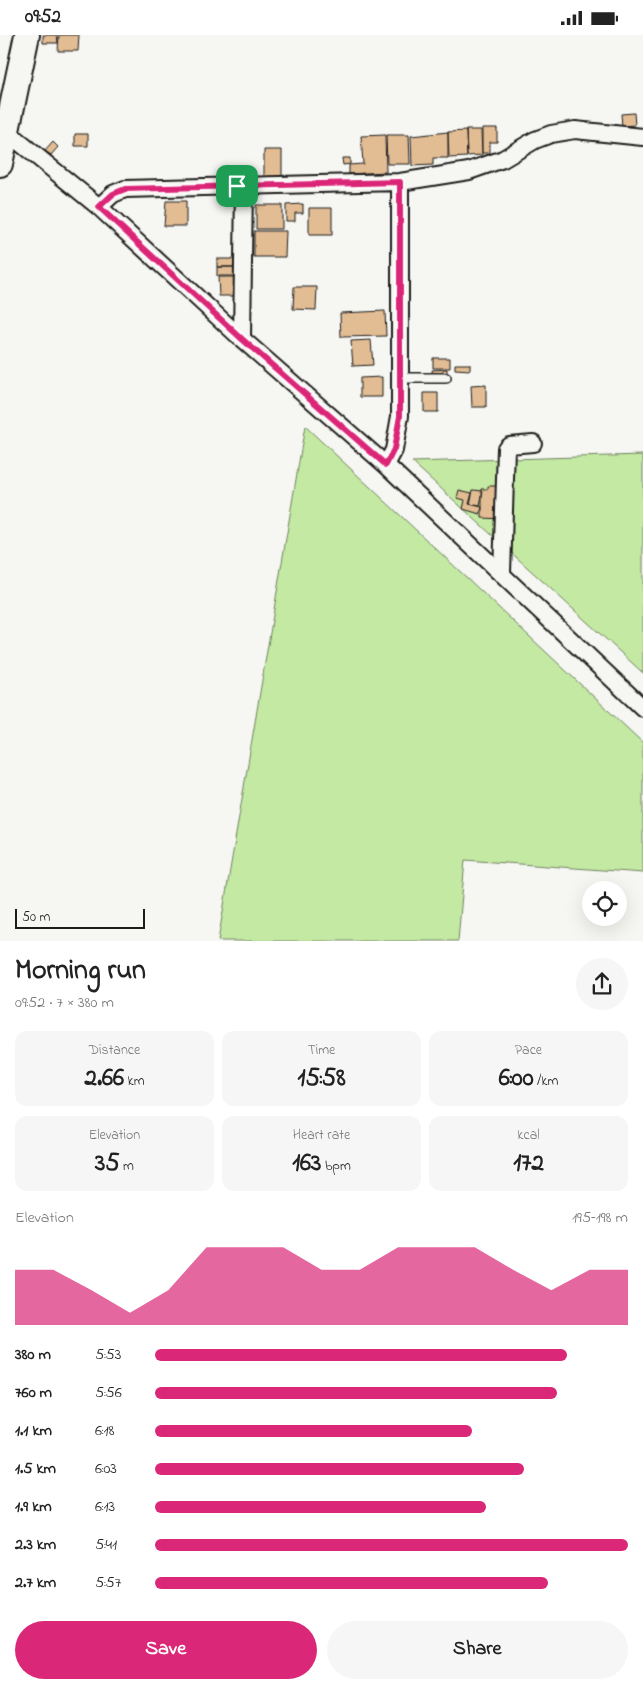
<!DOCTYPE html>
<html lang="en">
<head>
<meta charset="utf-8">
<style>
  :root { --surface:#fff; --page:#f6f6f6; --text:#222; --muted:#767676; --accent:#db2777 }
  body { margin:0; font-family:"Indie Flower",sans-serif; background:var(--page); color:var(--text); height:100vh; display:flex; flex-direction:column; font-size:19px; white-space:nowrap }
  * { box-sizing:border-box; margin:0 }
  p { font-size:16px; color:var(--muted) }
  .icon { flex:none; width:28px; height:28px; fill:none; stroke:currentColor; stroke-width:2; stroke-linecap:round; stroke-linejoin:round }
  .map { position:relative; height:906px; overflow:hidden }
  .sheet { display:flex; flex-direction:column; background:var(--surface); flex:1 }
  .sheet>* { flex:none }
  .controls { position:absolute; left:582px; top:846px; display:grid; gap:10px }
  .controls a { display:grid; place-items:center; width:45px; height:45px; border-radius:50%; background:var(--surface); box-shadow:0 5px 20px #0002; font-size:25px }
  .scale { position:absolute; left:15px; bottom:12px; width:130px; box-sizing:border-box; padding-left:5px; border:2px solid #1c1c1c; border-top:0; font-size:14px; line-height:18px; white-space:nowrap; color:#1c1c1c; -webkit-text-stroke:4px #f6f6f2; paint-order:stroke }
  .pin { position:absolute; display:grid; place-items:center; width:42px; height:42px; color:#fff; margin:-21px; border-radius:10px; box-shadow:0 2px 8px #0006 }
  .round { display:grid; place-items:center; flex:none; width:52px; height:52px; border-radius:26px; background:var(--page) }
  .head { display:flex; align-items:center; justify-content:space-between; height:85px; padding:0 15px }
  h1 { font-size:28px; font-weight:700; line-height:38px }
  .stats { display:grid; grid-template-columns:repeat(3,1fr); gap:8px; height:85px; padding:5px 15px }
  .stats div { display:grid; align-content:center; border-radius:12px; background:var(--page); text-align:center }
  .stats b { font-size:25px; font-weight:700 }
  .stats small { font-size:14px; font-weight:400 }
  .stats p { font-size:14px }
  .chart { height:140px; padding:10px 15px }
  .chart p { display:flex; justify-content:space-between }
  .chart svg { width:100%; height:90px; margin-top:5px; fill:var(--accent); opacity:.7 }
  .primary-button { display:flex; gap:10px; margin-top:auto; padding:10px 15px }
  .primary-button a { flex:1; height:58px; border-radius:30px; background:var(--accent); color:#fff; font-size:20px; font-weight:700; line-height:58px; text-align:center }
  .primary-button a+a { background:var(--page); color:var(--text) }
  ul { padding:0 15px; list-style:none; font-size:16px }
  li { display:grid; grid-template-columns:80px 60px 1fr; align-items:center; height:38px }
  li i { height:12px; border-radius:6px; background:var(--accent) }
  .status { display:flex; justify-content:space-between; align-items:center; height:35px; padding:0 25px; background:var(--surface); direction:ltr }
  .status svg { height:14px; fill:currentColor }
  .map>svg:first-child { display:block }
</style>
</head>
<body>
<div class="status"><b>09:52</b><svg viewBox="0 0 49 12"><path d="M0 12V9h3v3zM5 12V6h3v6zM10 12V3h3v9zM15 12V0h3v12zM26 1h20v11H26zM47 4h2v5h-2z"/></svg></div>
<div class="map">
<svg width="643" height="907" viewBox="0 0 643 907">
  <rect width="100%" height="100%" fill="#f6f6f2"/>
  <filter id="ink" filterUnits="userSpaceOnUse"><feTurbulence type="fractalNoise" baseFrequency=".02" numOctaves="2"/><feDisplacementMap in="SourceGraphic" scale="10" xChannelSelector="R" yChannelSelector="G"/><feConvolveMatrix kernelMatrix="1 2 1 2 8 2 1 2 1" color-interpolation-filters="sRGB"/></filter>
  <g filter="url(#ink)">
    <path fill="#c3e9a3" stroke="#708260" d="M 305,391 L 643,708 L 643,838 L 465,825 L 458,906 L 218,906 Z
      M 643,420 L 643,638 L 412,427 Z"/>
    <path fill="#e2bc93" stroke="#1c1c1c" d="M 43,0 L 57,0 L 58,8 L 43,8 Z
      M 59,0 L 79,0 L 78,16 L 58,16 Z
      M 634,78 L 635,90 L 622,91 L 621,79 Z
      M 482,93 L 497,93 L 497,107 L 490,107 L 490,118 L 482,118 Z
      M 466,95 L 481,95 L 482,120 L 467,121 Z
      M 466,96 L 467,122 L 449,123 L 448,97 Z
      M 448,97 L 448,123 L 433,123 L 433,130 L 412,131 L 411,101 Z
      M 75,99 L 88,99 L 88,111 L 75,111 Z
      M 385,100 L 386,137 L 349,139 L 349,130 L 363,129 L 361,101 Z
      M 386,100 L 409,100 L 410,129 L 387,129 Z
      M 53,107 L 58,112 L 51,120 L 45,116 Z
      M 264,115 L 282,115 L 282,142 L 264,142 Z
      M 342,123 L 350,123 L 350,129 L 343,130 Z
      M 166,166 L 186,166 L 186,191 L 164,191 Z
      M 303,169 L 303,178 L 295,178 L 295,186 L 286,186 L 286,170 Z
      M 256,170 L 282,170 L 282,194 L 256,194 Z
      M 309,173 L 332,173 L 332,200 L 309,200 Z
      M 254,196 L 286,196 L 285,222 L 254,222 Z
      M 217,224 L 239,224 L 239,232 L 217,232 Z
      M 217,232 L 238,232 L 238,241 L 217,241 Z
      M 218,242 L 239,242 L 239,261 L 219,261 Z
      M 294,252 L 317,252 L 316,275 L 293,274 Z
      M 385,276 L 386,301 L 341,302 L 340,278 Z
      M 371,305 L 373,330 L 353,331 L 351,306 Z
      M 433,323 L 450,323 L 450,333 L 433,333 Z
      M 455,329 L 470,329 L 470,335 L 455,334 Z
      M 447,334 L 447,341 L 433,342 L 432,335 Z
      M 382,342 L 382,362 L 360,362 L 360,343 Z
      M 486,350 L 486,372 L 472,372 L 471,351 Z
      M 424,358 L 438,358 L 438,377 L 424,377 Z
      M 488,451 L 503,451 L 503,484 L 482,483 L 482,454 L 488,454 Z
      M 459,455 L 472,458 L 469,469 L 482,472 L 480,479 L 463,474 L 465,465 L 457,463 Z
      M 473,455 L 483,456 L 480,471 L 470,469 Z"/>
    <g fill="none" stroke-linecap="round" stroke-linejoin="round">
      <defs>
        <path id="lane" d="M 400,343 L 446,343"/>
        <path id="street" d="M 7,97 L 99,172 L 242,304 L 386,430 L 643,673
          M 99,172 L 113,159 L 125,154 L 400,147 L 469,136 L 503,124 L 535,105 L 551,99 L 575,95 L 643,102
          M 242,304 L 244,151
          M 386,430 L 394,415 L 400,381 L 400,147
          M 502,538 L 506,413 L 509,410 L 533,408"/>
        <path id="secondary" d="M 0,129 L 27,0"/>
      </defs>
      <use href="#lane" stroke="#1c1c1c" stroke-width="12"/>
      <use href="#street" stroke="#1c1c1c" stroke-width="20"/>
      <use href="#secondary" stroke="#1c1c1c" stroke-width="28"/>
      <use href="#lane" stroke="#f6f6f2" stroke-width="9"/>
      <use href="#street" stroke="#f6f6f2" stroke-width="16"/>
      <use href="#secondary" stroke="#f6f6f2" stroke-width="24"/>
    </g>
  </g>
  <g fill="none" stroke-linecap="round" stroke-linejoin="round" filter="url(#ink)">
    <defs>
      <path id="route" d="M 400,147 L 400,381 L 394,414 L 386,430 L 242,304 L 99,172 L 113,159 L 125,154 Z"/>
    </defs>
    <use href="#route" stroke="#fff" stroke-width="10"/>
    <use href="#route" stroke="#db2777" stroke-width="6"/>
  </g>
</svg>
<div class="controls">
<a><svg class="icon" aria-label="locate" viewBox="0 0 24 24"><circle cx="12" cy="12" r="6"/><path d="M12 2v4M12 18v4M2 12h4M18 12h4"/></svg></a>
</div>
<div class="scale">50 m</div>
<div class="pin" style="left:237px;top:151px;background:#1e9e55"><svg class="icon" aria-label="arrive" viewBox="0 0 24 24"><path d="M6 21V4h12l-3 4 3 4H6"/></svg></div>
</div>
<section class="sheet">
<div class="head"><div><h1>Morning run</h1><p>09:52 · 7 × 380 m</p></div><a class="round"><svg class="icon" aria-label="share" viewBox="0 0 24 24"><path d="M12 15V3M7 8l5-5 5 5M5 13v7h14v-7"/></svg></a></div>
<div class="stats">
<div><p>Distance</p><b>2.66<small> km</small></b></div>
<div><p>Time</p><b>15:58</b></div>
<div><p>Pace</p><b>6:00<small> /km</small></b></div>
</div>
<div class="stats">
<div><p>Elevation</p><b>35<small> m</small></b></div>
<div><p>Heart rate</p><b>163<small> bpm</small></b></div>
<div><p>kcal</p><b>172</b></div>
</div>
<div class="chart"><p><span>Elevation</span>195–198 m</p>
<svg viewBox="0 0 160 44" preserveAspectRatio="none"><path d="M0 44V17L10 17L20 27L30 38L40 27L50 6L60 6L70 6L80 17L90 17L100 6L110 6L120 6L130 17L140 27L150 17L160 17V44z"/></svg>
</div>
<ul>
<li><b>380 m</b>5:53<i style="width:87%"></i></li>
<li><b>760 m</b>5:56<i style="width:85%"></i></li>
<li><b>1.1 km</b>6:18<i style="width:67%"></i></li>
<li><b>1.5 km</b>6:03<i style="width:78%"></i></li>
<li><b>1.9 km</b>6:13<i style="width:70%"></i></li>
<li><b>2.3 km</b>5:41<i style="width:100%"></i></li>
<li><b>2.7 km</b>5:57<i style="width:83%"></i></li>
</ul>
<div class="primary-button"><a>Save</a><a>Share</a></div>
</section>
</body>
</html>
